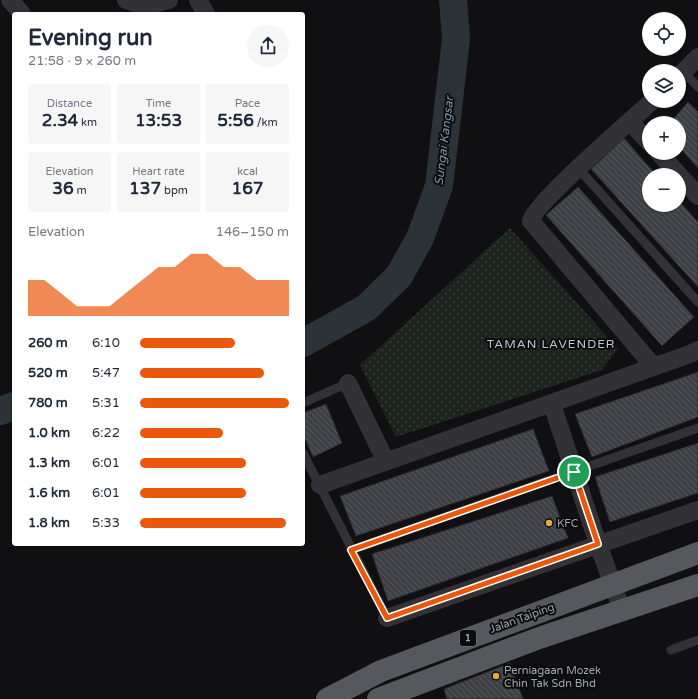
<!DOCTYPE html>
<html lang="en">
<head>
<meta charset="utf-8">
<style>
  :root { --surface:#fff; --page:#f6f6f7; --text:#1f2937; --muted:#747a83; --accent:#ea580c }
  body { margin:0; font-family:"Varela Round",sans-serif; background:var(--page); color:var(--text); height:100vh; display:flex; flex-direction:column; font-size:15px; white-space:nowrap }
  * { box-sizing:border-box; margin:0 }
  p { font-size:13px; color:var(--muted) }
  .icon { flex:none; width:22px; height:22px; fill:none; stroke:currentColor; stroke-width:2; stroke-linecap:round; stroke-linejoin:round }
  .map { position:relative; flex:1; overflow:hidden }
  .details { position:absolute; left:12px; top:12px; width:293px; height:534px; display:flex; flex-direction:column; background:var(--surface); border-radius:4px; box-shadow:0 1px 3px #0004 }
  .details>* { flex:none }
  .controls { position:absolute; left:642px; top:12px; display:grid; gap:8px }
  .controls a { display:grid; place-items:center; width:44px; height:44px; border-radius:50%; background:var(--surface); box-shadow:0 1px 3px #0004; font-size:20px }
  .pin { position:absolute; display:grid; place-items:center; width:34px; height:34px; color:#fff; margin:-17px; border:2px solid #fff; border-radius:50%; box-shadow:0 1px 4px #0007 }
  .round { display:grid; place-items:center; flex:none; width:42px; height:42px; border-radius:21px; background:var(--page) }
  .head { display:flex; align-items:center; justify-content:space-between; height:68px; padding:0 16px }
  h1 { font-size:22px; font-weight:700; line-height:30px }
  .stats { display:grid; grid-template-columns:repeat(3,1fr); gap:6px; height:68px; padding:4px 16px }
  .stats div { display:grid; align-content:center; border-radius:4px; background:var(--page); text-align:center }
  .stats b { font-size:17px; font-weight:700 }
  .stats small { font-size:11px; font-weight:400 }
  .stats p { font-size:11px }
  .chart { height:112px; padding:8px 16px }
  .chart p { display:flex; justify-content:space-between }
  .chart svg { width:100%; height:72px; margin-top:4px; fill:var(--accent); opacity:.7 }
  ul { padding:0 16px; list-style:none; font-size:13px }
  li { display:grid; grid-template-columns:64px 48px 1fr; align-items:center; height:30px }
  li i { height:10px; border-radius:5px; background:var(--accent) }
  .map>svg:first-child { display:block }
</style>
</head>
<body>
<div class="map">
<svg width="698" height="699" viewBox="0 0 698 699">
  <defs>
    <pattern id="park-dots" width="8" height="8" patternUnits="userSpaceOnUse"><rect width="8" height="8" fill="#1d241e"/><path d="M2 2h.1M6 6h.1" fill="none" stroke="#3b413c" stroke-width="1.8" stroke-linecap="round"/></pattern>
    <pattern id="building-back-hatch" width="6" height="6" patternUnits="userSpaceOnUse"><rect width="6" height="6" fill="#3f4045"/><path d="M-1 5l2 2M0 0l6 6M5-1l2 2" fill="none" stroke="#58595d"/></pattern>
  </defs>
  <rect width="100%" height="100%" fill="#101012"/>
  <path fill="url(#park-dots)" d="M 510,228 L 618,349 L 602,370 L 396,437 L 360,365 Z"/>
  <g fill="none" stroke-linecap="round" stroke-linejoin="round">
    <path stroke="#2b3339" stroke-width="28" d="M 303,343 L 366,308 L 399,276 L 420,238 L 439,186 L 456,39 L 453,0
      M 0,411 L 14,406"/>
  </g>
  <path fill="url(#building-back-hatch)" stroke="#2a2a2e" d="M 688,102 L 698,112 L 698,168 L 679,147 L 679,123 L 670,123 Z
    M 624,138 L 656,175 L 649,175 L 649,205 L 679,205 L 679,201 L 698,222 L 698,287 L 591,169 Z
    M 578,187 L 694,317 L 662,346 L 546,215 Z
    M 698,372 L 698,417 L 592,457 L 575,414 Z
    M 326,404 L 342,443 L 313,457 L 303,434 L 303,413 Z
    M 533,429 L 549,471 L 356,536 L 340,496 Z
    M 698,443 L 698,493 L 610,522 L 595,477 Z
    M 552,496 L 568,538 L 388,601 L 372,554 Z
    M 510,663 L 523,699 L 447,699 L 444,689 Z"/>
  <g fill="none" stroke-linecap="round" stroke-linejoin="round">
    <path stroke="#323236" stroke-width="9" d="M 684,72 L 698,87
      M 578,168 L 698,302
      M 303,403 L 348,383
      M 303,453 L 387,618
      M 351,550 L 698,428
      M 671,650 L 698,640"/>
    <path stroke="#323236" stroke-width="18" d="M 10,0 L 22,14
      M 126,0 L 144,6 L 169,0
      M 198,0 L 206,14
      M 679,76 L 698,57
      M 652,101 C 632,120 535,202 531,221 L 654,367
      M 630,122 L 649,142
      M 659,153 L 679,175
      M 679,175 L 698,196
      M 348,383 L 386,462
      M 552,404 L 598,544 L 622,610
      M 320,485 L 690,354 L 698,350
      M 387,618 L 698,510"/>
    <path stroke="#56585e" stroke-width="22" d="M 327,699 L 381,671 L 698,553
      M 378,699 L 542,637 L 698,585"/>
  </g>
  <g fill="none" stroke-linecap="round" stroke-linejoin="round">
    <defs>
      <path id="route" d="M 574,472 L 598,544 L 387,618 L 351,550 Z"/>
    </defs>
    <use href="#route" stroke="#fff" stroke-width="8"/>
    <use href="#route" stroke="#ea580c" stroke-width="5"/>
  </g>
  <g fill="#e5aa35" stroke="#0b0b0d" stroke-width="1.5">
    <circle cx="549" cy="523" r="4"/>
    <circle cx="496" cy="676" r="4"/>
  </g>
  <g text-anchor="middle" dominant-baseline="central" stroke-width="4" stroke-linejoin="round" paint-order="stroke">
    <rect fill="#0b0b0d" stroke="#757880" stroke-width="1" x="460" y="630" width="16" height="16" rx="3"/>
    <g font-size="10" font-weight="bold" fill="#a2a7b2">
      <text x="468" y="638">1</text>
    </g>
    <g font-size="11" fill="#a2a7b2" stroke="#0b0b0d" text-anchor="start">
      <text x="557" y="523">KFC</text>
      <text x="504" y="670">Perniagaan Mozek<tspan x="504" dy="13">Chin Tak Sdn Bhd</tspan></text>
    </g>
    <g font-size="11" fill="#a2a7b2" stroke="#0b0b0d">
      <text transform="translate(522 618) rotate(-20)">Jalan Taiping</text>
    </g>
    <g font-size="12" font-style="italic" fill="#7b95ab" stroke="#0b0b0d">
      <text transform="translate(444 141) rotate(-83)">Sungai Kangsar</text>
    </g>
    <g font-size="12" letter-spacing="1" fill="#c3c6ce" stroke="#0b0b0d">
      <text x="551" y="344">TAMAN LAVENDER</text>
    </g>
  </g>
</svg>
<div class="controls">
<a><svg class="icon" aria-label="locate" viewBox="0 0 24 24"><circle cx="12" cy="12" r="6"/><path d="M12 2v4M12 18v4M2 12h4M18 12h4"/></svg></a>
<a><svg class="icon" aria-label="layers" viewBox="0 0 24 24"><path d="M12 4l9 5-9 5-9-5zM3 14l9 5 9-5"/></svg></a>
<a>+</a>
<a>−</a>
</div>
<div class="pin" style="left:574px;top:472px;background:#1e9e55"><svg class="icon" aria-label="arrive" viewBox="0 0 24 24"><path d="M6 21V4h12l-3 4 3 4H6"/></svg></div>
<section class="details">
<div class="head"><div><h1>Evening run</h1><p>21:58 · 9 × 260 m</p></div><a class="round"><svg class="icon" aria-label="share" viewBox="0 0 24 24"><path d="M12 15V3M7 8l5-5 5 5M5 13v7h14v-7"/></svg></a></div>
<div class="stats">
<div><p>Distance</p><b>2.34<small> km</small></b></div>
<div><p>Time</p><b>13:53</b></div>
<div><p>Pace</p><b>5:56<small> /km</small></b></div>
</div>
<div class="stats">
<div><p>Elevation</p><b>36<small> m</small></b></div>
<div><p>Heart rate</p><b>137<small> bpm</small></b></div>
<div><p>kcal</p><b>167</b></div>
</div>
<div class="chart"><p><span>Elevation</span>146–150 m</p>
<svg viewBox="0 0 160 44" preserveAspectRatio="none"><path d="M0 44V22L10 22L20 30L30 38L40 38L50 38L60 30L70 22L80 14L90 14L100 6L110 6L120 14L130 14L140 22L150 22L160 22V44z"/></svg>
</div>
<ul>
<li><b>260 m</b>6:10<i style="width:64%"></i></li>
<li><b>520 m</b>5:47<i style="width:83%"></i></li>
<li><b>780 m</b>5:31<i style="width:100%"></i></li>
<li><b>1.0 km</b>6:22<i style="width:56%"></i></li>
<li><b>1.3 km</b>6:01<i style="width:71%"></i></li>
<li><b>1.6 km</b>6:01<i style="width:71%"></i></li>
<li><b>1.8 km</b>5:33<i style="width:98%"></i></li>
</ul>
</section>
</div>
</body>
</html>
